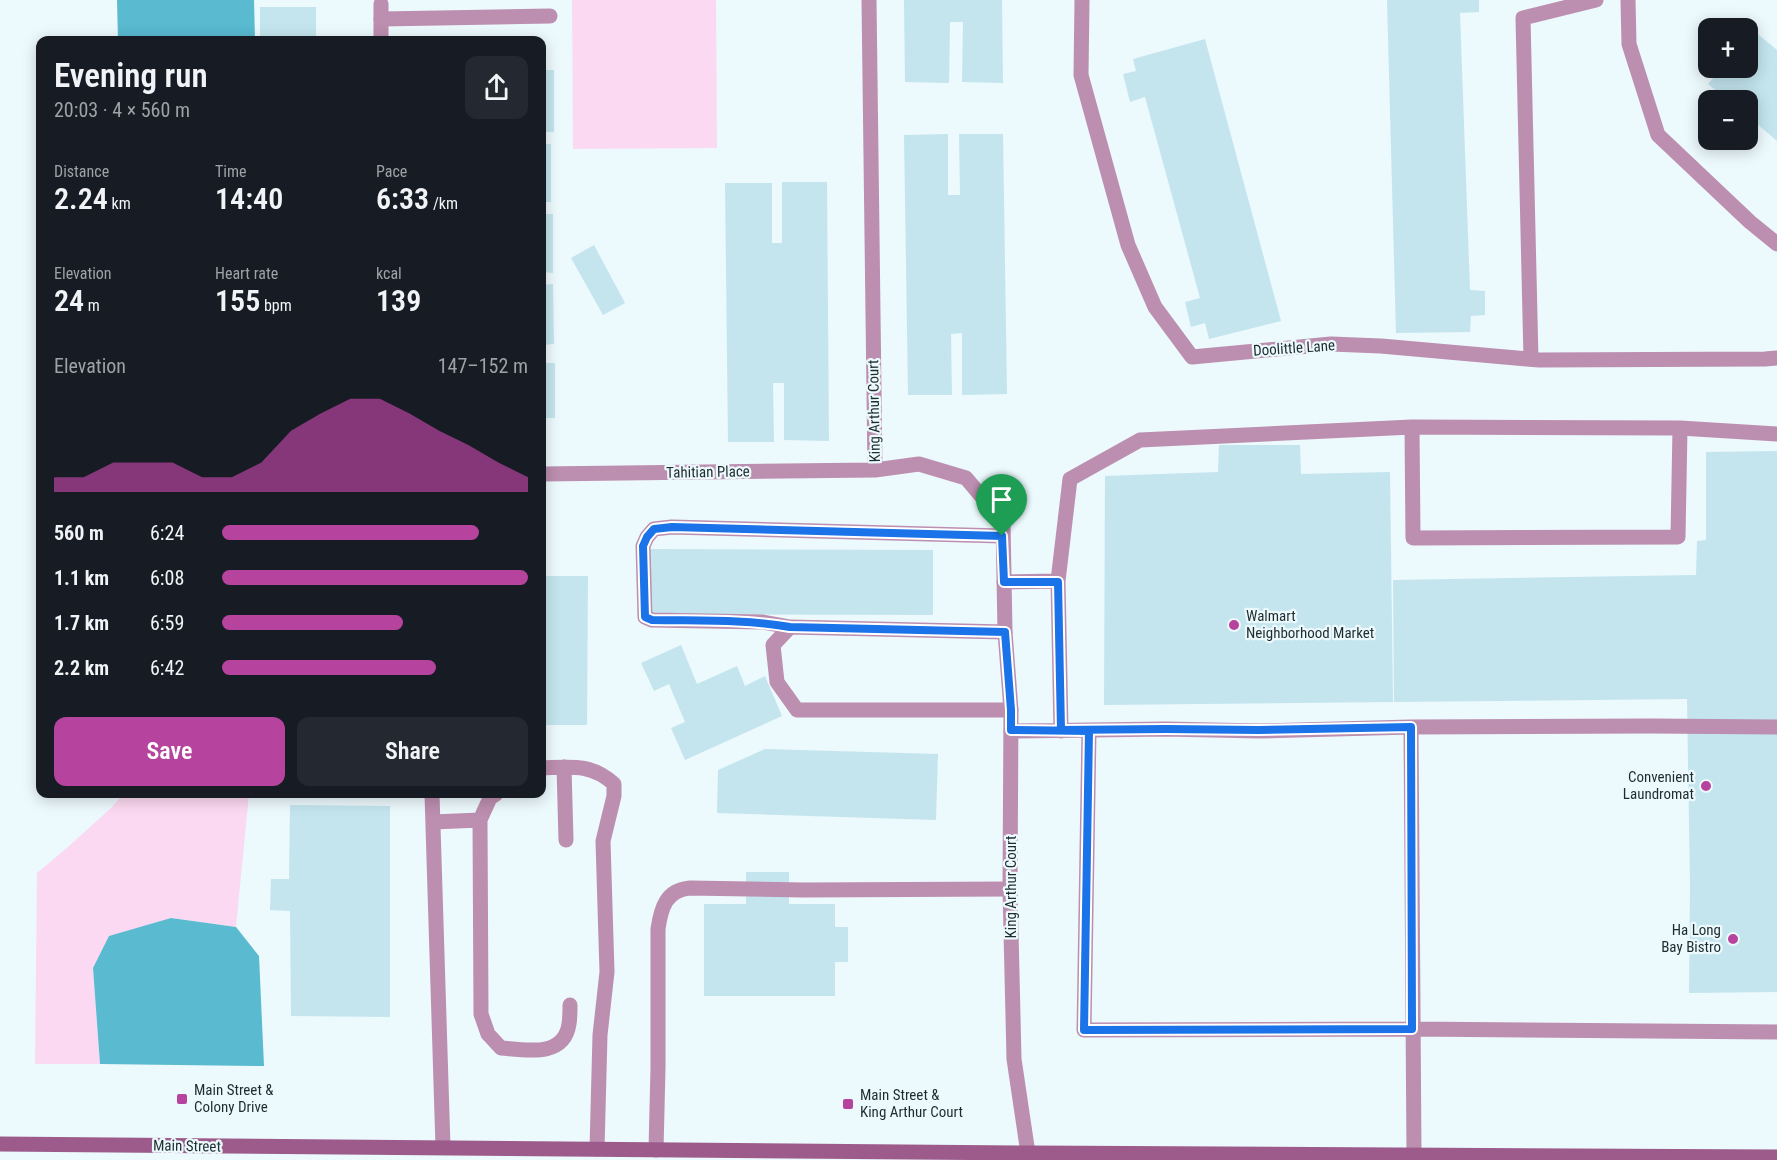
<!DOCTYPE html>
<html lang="en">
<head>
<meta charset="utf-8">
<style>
  :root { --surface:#171b24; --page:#242831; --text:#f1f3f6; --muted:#9ea1a6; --accent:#b6439d }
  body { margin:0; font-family:"Roboto Condensed",sans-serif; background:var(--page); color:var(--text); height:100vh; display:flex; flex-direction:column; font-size:22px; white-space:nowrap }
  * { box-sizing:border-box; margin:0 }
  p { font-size:20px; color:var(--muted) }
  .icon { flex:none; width:33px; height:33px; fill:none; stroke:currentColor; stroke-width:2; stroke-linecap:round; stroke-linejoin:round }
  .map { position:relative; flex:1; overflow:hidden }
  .details { position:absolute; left:36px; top:36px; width:510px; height:762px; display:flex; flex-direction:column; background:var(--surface); border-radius:12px; box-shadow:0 3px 15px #0003 }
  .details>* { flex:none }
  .controls { position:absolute; left:1698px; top:18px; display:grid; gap:12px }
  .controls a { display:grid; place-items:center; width:60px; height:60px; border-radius:12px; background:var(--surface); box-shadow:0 3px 15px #0003; font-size:30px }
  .pin { position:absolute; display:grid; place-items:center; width:51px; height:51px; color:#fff; margin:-62px -26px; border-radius:50% 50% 50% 0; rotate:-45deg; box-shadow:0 0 6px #0007 }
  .pin .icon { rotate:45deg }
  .round { display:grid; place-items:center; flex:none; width:63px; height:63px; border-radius:12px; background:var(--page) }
  .head { display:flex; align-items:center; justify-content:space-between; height:102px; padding:0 18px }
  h1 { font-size:33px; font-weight:600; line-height:45px }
  .figures { display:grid; grid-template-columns:repeat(3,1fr); gap:9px; height:102px; padding:6px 18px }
  .figures div { display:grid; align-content:center }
  .figures b { font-size:30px; font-weight:600 }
  .figures small { font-size:16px; font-weight:400 }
  .figures p { font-size:16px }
  .chart { height:168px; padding:12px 18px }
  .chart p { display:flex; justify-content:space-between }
  .chart svg { width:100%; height:108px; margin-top:6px; fill:var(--accent); opacity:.7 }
  .action { display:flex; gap:12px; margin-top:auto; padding:12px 18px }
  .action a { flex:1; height:69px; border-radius:12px; background:var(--accent); color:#fff; font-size:24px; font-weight:600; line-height:69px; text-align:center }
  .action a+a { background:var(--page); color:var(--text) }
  ul { padding:0 18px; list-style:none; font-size:20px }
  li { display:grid; grid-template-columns:96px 72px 1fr; align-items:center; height:45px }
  li i { height:15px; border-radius:8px; background:var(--accent) }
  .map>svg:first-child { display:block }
</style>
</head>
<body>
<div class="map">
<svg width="1777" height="1160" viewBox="0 0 1777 1160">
  <rect width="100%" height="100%" fill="#ecf9fd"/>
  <path fill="#fcd9f2" d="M 572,0 L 716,0 L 717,148 L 573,149 Z
    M 123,794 L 249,794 L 236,927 L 171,918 L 93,968 L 100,1064 L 35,1064 L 37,873 L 68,847 L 112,807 Z"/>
  <path fill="#59bad0" d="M 117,0 L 254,0 L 255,40 L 118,40 Z
    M 171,918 L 236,927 L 259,956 L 264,1066 L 100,1064 L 93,968 L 109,936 Z"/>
  <path fill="#c4e5ee" d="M 904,0 L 1002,0 L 1003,83 L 962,82 L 963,22 L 950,22 L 949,83 L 905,82 Z
    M 1387,0 L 1479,0 L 1479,12 L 1460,13 L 1470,290 L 1485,291 L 1485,315 L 1471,316 L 1470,332 L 1396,333 Z
    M 260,7 L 316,7 L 316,40 L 260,40 Z
    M 1753,30 L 1777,50 L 1777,141 L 1748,116 L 1748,100 L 1728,100 L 1708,84 L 1722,68 L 1748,68 L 1748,37 Z
    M 1205,39 L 1281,321 L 1209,339 L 1205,323 L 1191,327 L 1185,302 L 1200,298 L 1145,97 L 1130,102 L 1123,74 L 1136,71 L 1133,59 Z
    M 542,70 L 554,70 L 554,132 L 542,132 Z
    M 948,134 L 948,195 L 960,195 L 959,134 L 1003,134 L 1007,394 L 962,395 L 962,333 L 951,334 L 952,395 L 908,395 L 904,135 Z
    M 542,144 L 551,144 L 551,202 L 542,202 Z
    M 782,182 L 827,182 L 829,441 L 784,440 L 784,383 L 773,383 L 774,442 L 728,442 L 725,183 L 772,183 L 772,243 L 782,243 Z
    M 542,214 L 553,214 L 553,273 L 542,272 Z
    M 594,245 L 625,303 L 603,315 L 571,258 Z
    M 553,284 L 554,344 L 542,345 L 542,285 Z
    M 542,363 L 555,363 L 555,418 L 542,418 Z
    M 1219,445 L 1300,445 L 1301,474 L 1390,472 L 1393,702 L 1104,705 L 1105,476 L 1218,472 Z
    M 1777,451 L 1777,992 L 1689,993 L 1690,885 L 1687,699 L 1394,702 L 1393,580 L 1696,575 L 1697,541 L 1706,540 L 1706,452 Z
    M 650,549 L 933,550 L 933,615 L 650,614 Z
    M 542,576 L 588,576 L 587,725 L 542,725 Z
    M 681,645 L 697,684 L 737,666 L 745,686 L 765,676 L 782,716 L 685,760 L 671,728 L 685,722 L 669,684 L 654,691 L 641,663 Z
    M 765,749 L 938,754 L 936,820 L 717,813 L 718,770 Z
    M 290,805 L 390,806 L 390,1017 L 291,1016 L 290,911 L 270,910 L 271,879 L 289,879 Z
    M 746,872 L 789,872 L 789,904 L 835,904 L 835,927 L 848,927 L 848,962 L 835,962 L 835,996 L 704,996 L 704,904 L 746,904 Z"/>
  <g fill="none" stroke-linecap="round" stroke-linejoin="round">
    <path stroke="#bc8eaf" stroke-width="15" d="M 381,19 L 550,16
      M 1531,359 L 1523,18 L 1596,0
      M 1412,427 L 1413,538 L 1678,537 L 1680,428
      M 1058,581 L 1070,479 L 1140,440 L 1412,427 L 1680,428 L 1777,434
      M 1004,582 L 1058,581 L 1061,731
      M 790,627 L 763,622 L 652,620 L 645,617 L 643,546 L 647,537 L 654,529 L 672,527 L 1002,536
      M 1005,632 L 790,627 L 773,645 L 777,682 L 797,710 L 1011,710
      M 1411,727 L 1651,726 L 1777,727
      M 1011,731 L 1166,729 L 1259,731 L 1411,727 L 1414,1155
      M 1089,731 L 1084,1030 L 1412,1029 L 1777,1032
      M 564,767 L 566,840
      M 542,768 C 570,767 591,763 614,784 L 614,796 L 603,841 L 607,972 L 600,1035 L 597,1149
      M 432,794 L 443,1147
      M 480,820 L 490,798 L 496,794
      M 433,822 L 480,820 L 481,1014 L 488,1034 L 501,1048 C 526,1050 564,1058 569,1024 C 570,1018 570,1011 570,1005
      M 656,1150 L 658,1068 L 658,929 C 661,908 666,890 690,888 L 803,890 L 1010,889"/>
    <path stroke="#bc8eaf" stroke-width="15" d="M 869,0 L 875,470
      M 1082,0 L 1081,75 L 1128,245 L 1155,307 L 1192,357 L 1331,344 L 1381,346 L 1539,360 L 1765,359 L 1777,358
      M 1628,0 L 1629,44 L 1658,135 L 1750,222 L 1777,244
      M 381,4 L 381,40
      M 542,474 L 875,470 L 919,464 L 966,478 L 1003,522 L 1005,632 L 1011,710 L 1010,889 L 1014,1059 L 1029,1160"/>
    <path stroke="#9c5b8b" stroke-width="15" d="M 0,1144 L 1028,1153 L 1777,1157"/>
  </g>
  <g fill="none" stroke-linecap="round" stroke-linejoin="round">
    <defs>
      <path id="route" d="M 1002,536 L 672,527 L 654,529 L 647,537 L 643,546 L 645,617 L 652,620 C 698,621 744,619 790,627 L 1005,632 L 1011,710 L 1011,730 L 1089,731 L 1084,1030 L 1412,1029 L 1411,727 L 1259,730 L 1166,729 L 1061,730 L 1058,582 L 1004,582 L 1002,536"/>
    </defs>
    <use href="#route" stroke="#fff" stroke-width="12"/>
    <use href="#route" stroke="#1a73e8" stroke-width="8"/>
  </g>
  <g fill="#b6439d" stroke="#ecf9fd" stroke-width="2">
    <circle cx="1234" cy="625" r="6"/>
    <circle cx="1706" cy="786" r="6"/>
    <circle cx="1733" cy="939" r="6"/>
    <rect x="176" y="1093" width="12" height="12" rx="3"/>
    <rect x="842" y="1098" width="12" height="12" rx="3"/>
  </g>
  <g text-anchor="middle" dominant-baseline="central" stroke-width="4.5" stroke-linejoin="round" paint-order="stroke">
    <g font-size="15" fill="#1f2c2f" stroke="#ecf9fd">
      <text transform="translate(1294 348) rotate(-4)">Doolittle Lane</text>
      <text transform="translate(874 411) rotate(-91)">King Arthur Court</text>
      <text transform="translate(708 472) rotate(-1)">Tahitian Place</text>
      <text transform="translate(1011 887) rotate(-90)">King Arthur Court</text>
      <text transform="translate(187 1146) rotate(1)">Main Street</text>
    </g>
    <g font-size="15" fill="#1f2c2f" stroke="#ecf9fd" text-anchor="start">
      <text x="1246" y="616">Walmart<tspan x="1246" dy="17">Neighborhood Market</tspan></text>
      <text x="1694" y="777" text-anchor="end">Convenient<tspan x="1694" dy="17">Laundromat</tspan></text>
      <text x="1721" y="930" text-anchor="end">Ha Long<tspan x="1721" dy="17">Bay Bistro</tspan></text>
      <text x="194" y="1090">Main Street &amp;<tspan x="194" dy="17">Colony Drive</tspan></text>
      <text x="860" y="1095">Main Street &amp;<tspan x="860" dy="17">King Arthur Court</tspan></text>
    </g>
  </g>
</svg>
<div class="controls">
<a>+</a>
<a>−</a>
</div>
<div class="pin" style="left:1002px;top:536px;background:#1e9e55"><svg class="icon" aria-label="arrive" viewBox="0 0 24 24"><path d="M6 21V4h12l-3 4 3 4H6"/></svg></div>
<section class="details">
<div class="head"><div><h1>Evening run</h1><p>20:03 · 4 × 560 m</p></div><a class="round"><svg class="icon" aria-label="share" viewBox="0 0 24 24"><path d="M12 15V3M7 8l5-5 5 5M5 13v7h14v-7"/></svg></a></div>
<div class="figures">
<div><p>Distance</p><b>2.24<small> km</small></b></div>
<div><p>Time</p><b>14:40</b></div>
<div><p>Pace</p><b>6:33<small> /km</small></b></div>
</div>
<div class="figures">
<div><p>Elevation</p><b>24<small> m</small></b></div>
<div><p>Heart rate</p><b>155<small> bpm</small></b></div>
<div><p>kcal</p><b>139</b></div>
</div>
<div class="chart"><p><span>Elevation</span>147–152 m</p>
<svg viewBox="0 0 160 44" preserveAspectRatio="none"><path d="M0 44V38L10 38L20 32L30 32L40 32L50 38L60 38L70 32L80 19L90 12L100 6L110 6L120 12L130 19L140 25L150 32L160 38V44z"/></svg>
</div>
<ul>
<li><b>560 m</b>6:24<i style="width:84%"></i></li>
<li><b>1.1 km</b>6:08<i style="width:100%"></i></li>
<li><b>1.7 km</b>6:59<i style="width:59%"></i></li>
<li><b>2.2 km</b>6:42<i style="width:70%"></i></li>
</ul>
<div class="action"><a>Save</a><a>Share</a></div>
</section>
</div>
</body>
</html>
